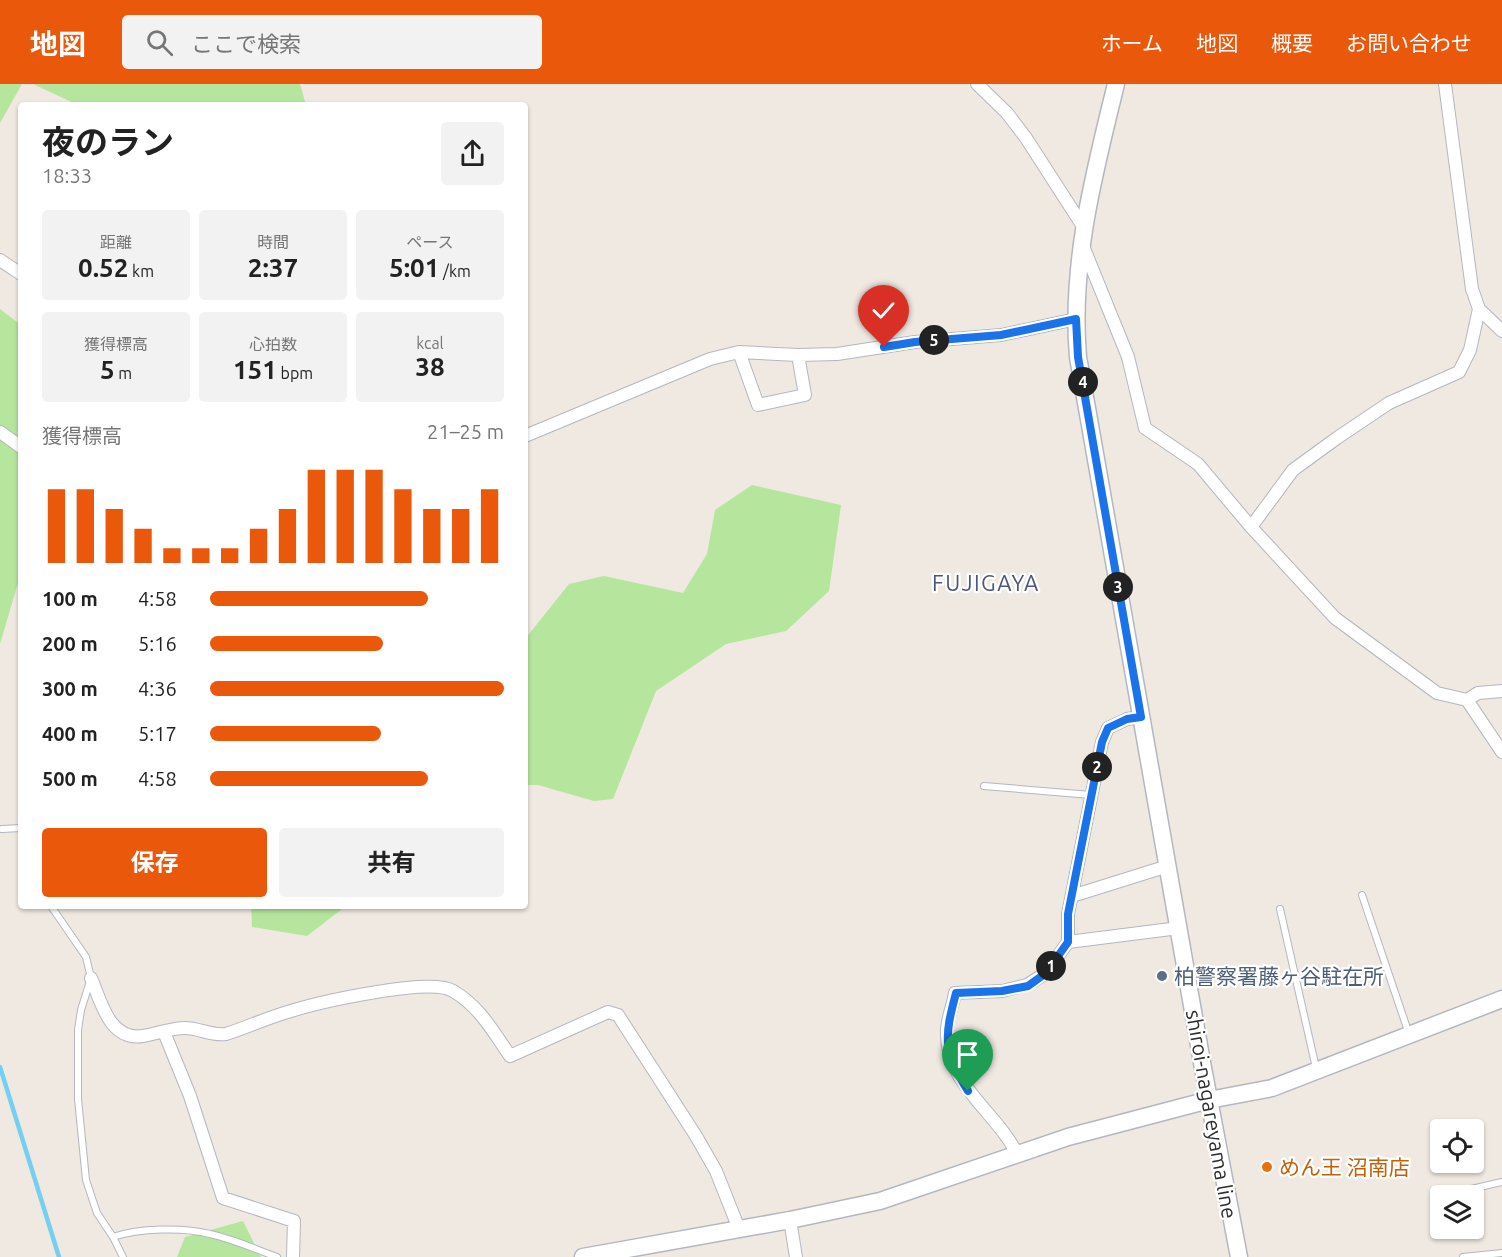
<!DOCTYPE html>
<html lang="ja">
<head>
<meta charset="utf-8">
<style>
  :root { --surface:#fff; --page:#f2f2f2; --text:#222; --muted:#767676; --accent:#ea580c }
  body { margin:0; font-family:Ubuntu,"Noto Sans JP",sans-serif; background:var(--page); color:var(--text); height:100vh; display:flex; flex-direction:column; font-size:22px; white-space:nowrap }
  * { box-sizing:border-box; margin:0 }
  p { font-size:20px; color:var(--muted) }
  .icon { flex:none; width:33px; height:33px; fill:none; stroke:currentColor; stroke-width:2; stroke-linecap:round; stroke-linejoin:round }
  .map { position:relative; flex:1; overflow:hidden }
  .drawer { position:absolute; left:18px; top:18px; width:510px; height:807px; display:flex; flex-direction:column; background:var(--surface); border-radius:6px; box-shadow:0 2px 4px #0004 }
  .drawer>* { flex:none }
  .fabs { position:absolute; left:1430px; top:1035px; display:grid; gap:12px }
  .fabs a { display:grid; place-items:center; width:54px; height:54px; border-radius:6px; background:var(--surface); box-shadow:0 2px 4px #0004; font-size:30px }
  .pin { position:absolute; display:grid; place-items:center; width:51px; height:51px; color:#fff; margin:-62px -26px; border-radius:50% 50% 50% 0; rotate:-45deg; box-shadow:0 0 6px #0007 }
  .pin .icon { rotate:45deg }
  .km { position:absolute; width:30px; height:30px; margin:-15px; border-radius:50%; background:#222; color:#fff; font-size:16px; line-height:30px; text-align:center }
  .round { display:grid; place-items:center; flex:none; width:63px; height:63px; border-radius:6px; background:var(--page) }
  .overview { display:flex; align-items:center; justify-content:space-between; height:102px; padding:0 24px }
  h1 { font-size:33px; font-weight:700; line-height:45px }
  .metrics { display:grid; grid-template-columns:repeat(3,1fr); gap:9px; height:102px; padding:6px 24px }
  .metrics div { display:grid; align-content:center; border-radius:6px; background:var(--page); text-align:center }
  .metrics b { font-size:26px; font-weight:700 }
  .metrics small { font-size:16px; font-weight:400 }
  .metrics p { font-size:16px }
  .chart { height:168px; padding:12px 24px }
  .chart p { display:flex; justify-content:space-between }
  .chart svg { width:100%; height:108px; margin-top:6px; stroke:var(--accent); stroke-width:6 }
  .primary-button { display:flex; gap:12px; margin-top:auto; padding:12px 24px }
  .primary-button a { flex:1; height:69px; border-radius:6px; background:var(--accent); color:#fff; font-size:24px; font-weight:700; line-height:69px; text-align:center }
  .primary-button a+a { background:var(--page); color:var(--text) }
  ul { padding:0 24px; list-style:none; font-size:20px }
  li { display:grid; grid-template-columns:96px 72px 1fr; align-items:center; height:45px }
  li i { height:15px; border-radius:8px; background:var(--accent) }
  header { display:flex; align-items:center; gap:36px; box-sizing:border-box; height:84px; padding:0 30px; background:var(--accent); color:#fff }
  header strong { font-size:28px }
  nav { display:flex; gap:33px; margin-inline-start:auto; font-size:21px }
  .search { width:420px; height:54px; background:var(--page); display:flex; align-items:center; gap:15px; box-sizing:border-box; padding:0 21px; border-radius:6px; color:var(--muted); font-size:22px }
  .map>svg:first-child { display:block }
</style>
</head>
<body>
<header>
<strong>地図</strong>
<div class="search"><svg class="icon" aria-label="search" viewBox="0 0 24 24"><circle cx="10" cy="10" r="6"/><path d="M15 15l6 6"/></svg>ここで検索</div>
<nav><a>ホーム</a><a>地図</a><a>概要</a><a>お問い合わせ</a></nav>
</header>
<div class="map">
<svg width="1502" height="1173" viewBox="0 0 1502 1173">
  <rect width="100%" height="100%" fill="#efe9e1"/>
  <path fill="#b6e59e" d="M 0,0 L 22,0 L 0,39 Z
    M 33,0 L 300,0 L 306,21 L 78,21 Z
    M 0,225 L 21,241 L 21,498 L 18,499 L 0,560 Z
    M 752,401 L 841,421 L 829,507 L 786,547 L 726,560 L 656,607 L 613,715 L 594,717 L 538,701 L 525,701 L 525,555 L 569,500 L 604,492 L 683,509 L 707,470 L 715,426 Z
    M 251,822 L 346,822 L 307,852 L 252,843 Z
    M 243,1137 L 261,1173 L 177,1173 L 185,1153 Z"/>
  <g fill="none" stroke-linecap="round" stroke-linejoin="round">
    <path stroke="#75cff0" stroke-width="4.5" d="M 0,983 L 59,1173"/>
    <defs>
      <path id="lane" d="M 984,702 L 1091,711
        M 2,745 L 21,744
        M 1362,811 L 1409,950
        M 51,822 L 86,873 L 91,894 L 81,926 L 78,946 L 78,1015 L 86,1096 L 97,1129 L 113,1153 L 123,1173
        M 1280,825 L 1316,984
        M 1467,1106 L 1502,1098
        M 113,1153 C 139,1144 184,1143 210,1150 C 233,1155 255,1165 277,1173
        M 1463,1173 L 1502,1169"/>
      <path id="street" d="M 977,0 L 1007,29 L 1026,54 L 1084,144
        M 1445,0 L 1472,205 L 1479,225 L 1502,247
        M 1083,162 L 1128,273 L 1145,344 L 1198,380 L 1251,443 L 1335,534 L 1437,609 L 1467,616 L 1502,668
        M 0,176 L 21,190
        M 739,268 L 758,321 L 805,311 L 798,271
        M 0,348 L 21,363
        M 525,352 L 710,275 L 739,268 L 798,271 L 837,270 L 915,258 L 1001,251 L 1076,235
        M 1251,443 L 1293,386 L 1337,354 L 1389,319 L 1459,288 L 1470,266 L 1479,225
        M 1467,616 L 1478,609 L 1502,607
        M 1072,812 L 1168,782
        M 1068,858 L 1179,844
        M 91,894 C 101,917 109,957 143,952 C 156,950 171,944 185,944 C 199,944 211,952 226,950 C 248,943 269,933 291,927 C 320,918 430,893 453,907 C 479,922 493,947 510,972 L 608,928 L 618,931 L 696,1052 L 716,1087 L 739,1145
        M 164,948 L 190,1012 L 223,1114 L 294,1137 L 293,1173
        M 1017,1070 C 996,1027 944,999 947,945 C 948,933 953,921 955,909 L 1002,907 L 1027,901 L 1046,889 L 1068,858 L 1068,830 L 1102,658 L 1108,644 L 1127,635 L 1141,633
        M 790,1136 L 796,1173"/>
      <path id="secondary" d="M 1116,0 C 1094,89 1070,181 1078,273 L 1203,984 L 1239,1173
        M 583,1173 L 790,1136 L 880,1117 L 1068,1053 L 1209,1016 L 1272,1004 L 1502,915"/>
    </defs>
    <use href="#lane" stroke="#b4b7c1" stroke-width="8"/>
    <use href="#street" stroke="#b4b7c1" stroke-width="14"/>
    <use href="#secondary" stroke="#b4b7c1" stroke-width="19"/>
    <use href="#lane" stroke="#fff" stroke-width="6"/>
    <use href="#street" stroke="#fff" stroke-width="12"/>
    <use href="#secondary" stroke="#fff" stroke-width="16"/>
  </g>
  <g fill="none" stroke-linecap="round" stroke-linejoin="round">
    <defs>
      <path id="route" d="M 884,263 L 915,258 L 1001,251 L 1076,235 L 1078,273 L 1141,633 L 1127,635 L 1108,644 L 1102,658 L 1068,830 L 1068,858 L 1046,889 L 1028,902 L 1002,907 L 956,909 C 944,954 943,966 968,1007"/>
    </defs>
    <use href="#route" stroke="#fff" stroke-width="12"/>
    <use href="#route" stroke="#1a73e8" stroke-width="8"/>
  </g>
  <circle fill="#5c6f8a" stroke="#fff" stroke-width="2" cx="1162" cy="892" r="6"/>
  <circle fill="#e8710a" stroke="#fff" stroke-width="2" cx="1267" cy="1083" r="6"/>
  <g text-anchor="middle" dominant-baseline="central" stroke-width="4.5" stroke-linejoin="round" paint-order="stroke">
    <g font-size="21" fill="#4e5e75" stroke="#fff" text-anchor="start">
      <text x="1174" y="892">柏警察署藤ヶ谷駐在所</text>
    </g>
    <g font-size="21" fill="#2e2e2e" stroke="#fff">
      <text transform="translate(1212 1030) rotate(80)">shiroi-nagareyama line</text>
    </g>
    <g font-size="21" fill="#c56008" stroke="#fff" text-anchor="start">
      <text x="1279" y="1083">めん王 沼南店</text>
    </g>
    <g font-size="22" letter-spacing="1.5" fill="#4d5680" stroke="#fff">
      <text x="986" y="498">FUJIGAYA</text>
    </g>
  </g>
</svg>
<div class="fabs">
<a><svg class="icon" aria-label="locate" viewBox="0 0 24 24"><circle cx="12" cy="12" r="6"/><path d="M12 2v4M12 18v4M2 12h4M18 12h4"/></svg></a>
<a><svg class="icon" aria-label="layers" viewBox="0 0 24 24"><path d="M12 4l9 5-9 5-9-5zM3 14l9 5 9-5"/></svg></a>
</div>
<div class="pin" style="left:968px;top:1007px;background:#1e9e55"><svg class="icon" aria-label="arrive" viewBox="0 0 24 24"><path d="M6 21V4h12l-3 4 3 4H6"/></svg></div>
<div class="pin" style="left:884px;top:263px;background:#d93025"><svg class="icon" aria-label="check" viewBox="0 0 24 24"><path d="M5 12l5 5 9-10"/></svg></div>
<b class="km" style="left:1051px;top:882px">1</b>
<b class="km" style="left:1097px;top:683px">2</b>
<b class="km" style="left:1118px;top:503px">3</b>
<b class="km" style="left:1083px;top:298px">4</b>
<b class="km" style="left:934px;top:256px">5</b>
<section class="drawer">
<div class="overview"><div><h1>夜のラン</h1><p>18:33</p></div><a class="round"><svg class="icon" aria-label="share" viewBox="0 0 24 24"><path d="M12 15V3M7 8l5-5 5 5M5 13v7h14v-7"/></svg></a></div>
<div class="metrics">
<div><p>距離</p><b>0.52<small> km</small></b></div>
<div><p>時間</p><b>2:37</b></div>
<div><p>ペース</p><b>5:01<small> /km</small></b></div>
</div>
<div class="metrics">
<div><p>獲得標高</p><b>5<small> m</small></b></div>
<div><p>心拍数</p><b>151<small> bpm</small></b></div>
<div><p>kcal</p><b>38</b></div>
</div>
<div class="chart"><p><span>獲得標高</span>21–25 m</p>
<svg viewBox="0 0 160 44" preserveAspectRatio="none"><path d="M5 44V14M15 44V14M25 44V22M35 44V30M45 44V38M55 44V38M65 44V38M75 44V30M85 44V22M95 44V6M105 44V6M115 44V6M125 44V14M135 44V22M145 44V22M155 44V14"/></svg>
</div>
<ul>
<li><b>100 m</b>4:58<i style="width:74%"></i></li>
<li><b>200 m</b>5:16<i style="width:59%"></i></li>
<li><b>300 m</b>4:36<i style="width:100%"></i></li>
<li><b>400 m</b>5:17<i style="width:58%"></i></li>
<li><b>500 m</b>4:58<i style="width:74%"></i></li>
</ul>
<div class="primary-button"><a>保存</a><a>共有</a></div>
</section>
</div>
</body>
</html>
